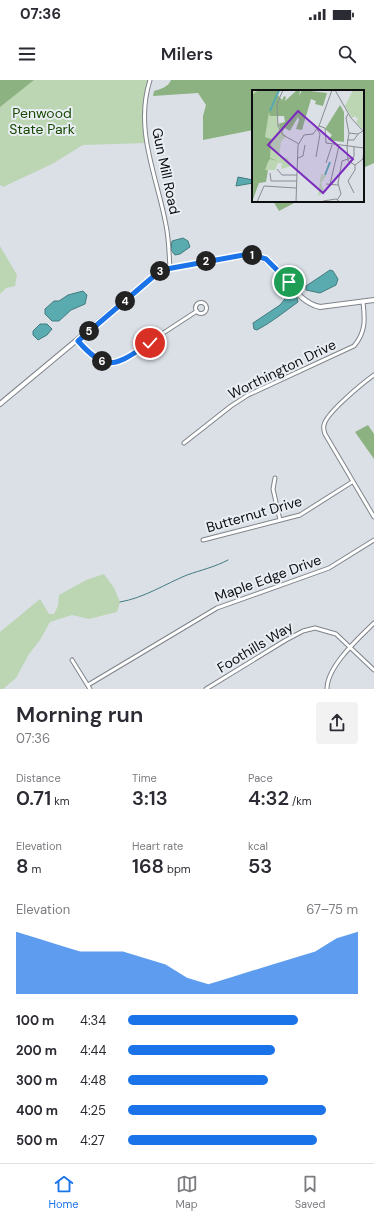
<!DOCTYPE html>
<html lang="en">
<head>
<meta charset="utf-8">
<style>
  :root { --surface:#fff; --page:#f2f2f3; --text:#2b2b33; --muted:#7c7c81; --line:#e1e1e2; --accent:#1a73e8 }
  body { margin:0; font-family:"DM Sans",sans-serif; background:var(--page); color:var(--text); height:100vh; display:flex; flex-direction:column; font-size:15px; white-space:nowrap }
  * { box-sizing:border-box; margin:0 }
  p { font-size:13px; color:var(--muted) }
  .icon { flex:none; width:22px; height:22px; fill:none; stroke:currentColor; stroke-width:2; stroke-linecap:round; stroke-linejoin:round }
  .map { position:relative; height:609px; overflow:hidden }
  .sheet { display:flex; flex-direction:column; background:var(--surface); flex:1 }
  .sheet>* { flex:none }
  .pin { position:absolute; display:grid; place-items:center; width:34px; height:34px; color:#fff; margin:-17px; border:2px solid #fff; border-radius:50%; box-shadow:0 1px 4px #0007 }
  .km { position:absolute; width:20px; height:20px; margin:-10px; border-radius:50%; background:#222; color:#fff; font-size:11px; line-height:20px; text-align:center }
  .round { display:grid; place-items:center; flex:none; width:42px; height:42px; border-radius:4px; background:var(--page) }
  .summary { display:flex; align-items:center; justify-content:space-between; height:68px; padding:0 16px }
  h1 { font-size:22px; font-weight:600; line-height:30px }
  .figures { display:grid; grid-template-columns:repeat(3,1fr); gap:6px; height:68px; padding:4px 16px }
  .figures div { display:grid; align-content:center }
  .figures b { font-size:20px; font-weight:600 }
  .figures small { font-size:11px; font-weight:400 }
  .figures p { font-size:11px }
  .chart { height:112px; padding:8px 16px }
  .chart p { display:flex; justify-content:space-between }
  .chart svg { width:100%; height:72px; margin-top:4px; fill:var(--accent); opacity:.7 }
  ul { padding:0 16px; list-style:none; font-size:13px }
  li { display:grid; grid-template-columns:64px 48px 1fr; align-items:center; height:30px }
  li i { height:10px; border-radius:5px; background:var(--accent) }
  .status { display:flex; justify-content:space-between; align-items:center; height:28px; padding:0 20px; background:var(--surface); direction:ltr }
  .status svg { height:11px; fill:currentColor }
  header { display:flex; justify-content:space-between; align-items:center; height:52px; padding:0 16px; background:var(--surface); font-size:18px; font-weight:600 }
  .dock { display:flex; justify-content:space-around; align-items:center; height:56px; border-top:1px solid var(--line); background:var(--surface); font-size:11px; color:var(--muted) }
  .dock a { display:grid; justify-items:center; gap:2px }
  .dock .on { color:var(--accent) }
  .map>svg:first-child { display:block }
</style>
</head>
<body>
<div class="status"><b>07:36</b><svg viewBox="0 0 49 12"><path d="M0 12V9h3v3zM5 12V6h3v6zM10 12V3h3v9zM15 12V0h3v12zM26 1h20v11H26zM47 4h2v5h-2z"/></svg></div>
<header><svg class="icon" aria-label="menu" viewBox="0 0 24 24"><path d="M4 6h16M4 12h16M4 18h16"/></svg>Milers<svg class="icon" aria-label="search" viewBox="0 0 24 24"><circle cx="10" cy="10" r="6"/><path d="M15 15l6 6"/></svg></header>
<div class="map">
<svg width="374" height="609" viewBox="0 0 374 609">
  <rect width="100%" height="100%" fill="#dbe0e7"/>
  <path fill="#bcd6b3" d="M 0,0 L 150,0 L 144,26 L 147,63 L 83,65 L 52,84 L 3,107 L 0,105 Z
    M 0,166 L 17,195 L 15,206 L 6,208 L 0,214 Z
    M 104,494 L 114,508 L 120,522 L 117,532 L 89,539 L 72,535 L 50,542 L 40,560 L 29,574 L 16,598 L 3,609 L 0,609 L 0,552 L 40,519 L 49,534 L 54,534 L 58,526 L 59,515 L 86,500 Z"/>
  <path fill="#8db281" d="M 0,0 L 34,0 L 0,27 Z
    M 171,0 L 374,0 L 374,83 L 363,88 L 363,11 L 253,11 L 253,50 L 203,60 L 203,36 L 206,25 L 198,13 L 153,16 L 154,11 C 161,9 168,7 171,0 Z
    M 273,121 L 298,121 L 279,131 Z
    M 368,345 L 374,354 L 374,379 L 355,352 Z"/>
  <path fill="#59abaf" stroke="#427c7f" d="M 238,97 L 253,100 L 253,103 L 236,106 Z
    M 183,158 L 188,161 L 190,167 L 180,174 L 175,175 L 171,170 L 172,161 Z
    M 330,190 L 333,191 L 338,199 L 336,205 L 320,213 L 306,210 L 306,206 Z
    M 83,211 L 87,215 L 85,224 L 71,230 L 59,241 L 52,241 L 45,234 L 45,229 L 54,221 L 59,221 L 68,215 Z
    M 289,214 L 296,215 L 298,222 C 284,232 272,242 257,250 L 254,249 L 253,243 L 280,225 Z
    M 40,244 L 47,244 L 52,249 L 47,255 L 38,260 L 33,255 L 33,251 Z"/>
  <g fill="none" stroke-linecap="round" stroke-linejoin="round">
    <path stroke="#427c7f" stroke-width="1" d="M 120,522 C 144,518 165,504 187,495 C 201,490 215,487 228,480"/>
    <defs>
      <path id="minor" d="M 150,0 C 134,50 157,96 166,145 C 169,159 169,174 170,188
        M195.5 228a5.5 5.5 0 1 1 11 0a5.5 5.5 0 1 1-11 0Z
        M 77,261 L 90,275 L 100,281 L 119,282 L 197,231
        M 374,295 C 363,303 326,333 324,345 C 323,348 324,351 325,354 L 374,437
        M 184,363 L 231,326 L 248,315 L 354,266 C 366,252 365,239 363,222
        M 275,398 L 273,409 L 280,440
        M 203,460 L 300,435 L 352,402
        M 72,580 L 90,609
        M 88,605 L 217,528 L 329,488 L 374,460
        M 206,609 L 286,560 L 303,551 L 315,548 L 336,554 L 374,590
        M 327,609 C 327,586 359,558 374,543"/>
      <path id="tertiary" d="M 0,324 L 161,190 L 249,175 C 283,178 289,220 320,227 L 374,220"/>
    </defs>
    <use href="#minor" stroke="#7f848a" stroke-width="5"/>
    <use href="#tertiary" stroke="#7f848a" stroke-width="6"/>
    <use href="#minor" stroke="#fff" stroke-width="3"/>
    <use href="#tertiary" stroke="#fff" stroke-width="4"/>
  </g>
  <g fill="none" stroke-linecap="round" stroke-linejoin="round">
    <defs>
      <path id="route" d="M 150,263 C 117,284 108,295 78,261 L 161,190 L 249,174 L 266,179 L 289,202"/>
    </defs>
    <use href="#route" stroke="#fff" stroke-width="8"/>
    <use href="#route" stroke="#1a73e8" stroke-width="5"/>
  </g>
  <g text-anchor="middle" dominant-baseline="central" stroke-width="4" stroke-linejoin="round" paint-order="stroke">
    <g font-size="14" fill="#184900" stroke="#e9eef4">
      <text x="42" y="33">Penwood<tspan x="42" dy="16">State Park</tspan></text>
    </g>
    <g font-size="14" fill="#0d0e10" stroke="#e9eef4">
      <text transform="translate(166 91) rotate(78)">Gun Mill Road</text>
      <text transform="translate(282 289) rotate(-26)">Worthington Drive</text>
      <text transform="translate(254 434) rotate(-16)">Butternut Drive</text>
      <text transform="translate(268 498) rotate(-20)">Maple Edge Drive</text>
      <text transform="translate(255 567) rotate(-31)">Foothills Way</text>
    </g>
  </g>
  <g transform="translate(252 10)">
    <rect width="112" height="112" fill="#dbe0e7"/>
    <path d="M 0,0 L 22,0 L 26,36 L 34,46 L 29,52 L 27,67 L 35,68 L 40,76 L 29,79 L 30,73 L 26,73 L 23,80 L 12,80 L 19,65 L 12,78 L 0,111 ZM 101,0 L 112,0 L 112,41 L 104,32 L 106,29 L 103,26 L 100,28 L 93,16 ZM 69,84 L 74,86 L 69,93 L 72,102 L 66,106 Z" fill="#bcd6b3"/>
    <path d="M 7,0 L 28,0 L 26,5 L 30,10 L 32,6 L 34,7 L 33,11 L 44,1 L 48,1 L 47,6 L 50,0 L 75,3 L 71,16 L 63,14 L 64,11 L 59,9 L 50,40 L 44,39 L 47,30 L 46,27 L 38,41 L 33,38 L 30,42 L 26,34 L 33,32 L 32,26 L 18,26 L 17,22 L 13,47 L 19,49 L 18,68 L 26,71 L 18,69 L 16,72 L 13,80 L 16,80 L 14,92 L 7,93 L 0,112 L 0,5 ZM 88,15 L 92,22 L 92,52 L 76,50 L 80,45 L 73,39 Z" fill="#8db281"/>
    <path fill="none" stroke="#59abaf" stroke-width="2" d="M 18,21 L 27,0M 73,85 L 78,72"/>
    <path fill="none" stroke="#898c91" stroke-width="1" d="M 31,0 L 25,14 L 26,36 L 31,45 L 47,54M 83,0 L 99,28 L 112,42M 96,24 L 94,28 L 97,43M 67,36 L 73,38 L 74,53 L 112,58M 97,43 L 106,44 L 111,41M 95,50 L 102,50 L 106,44M 95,56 L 96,71 L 103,75M 95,56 L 97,43M 64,67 L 68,44 L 65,39M 46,68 L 51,66 L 53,55M 74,73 L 80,55M 103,75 L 111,69 L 112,58M 25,79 L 30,85 L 45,85M 18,83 L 19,91 L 45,91M 74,94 L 86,95M 78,94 L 87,56M 102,103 L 96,91 L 103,80 L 103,75M 85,110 L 89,104 L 86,93 L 90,71 L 102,67 L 102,57M 71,111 L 84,109 L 88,112M 5,112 L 12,96 L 44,98M 44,112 L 46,55 L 52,45 L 61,44 L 67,36 L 80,0"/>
    <path fill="#7b2cbf" fill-opacity="0.15" stroke="#7b2cbf" stroke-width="2" d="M 46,21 L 101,69 L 71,103 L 16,55 Z"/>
    <rect width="112" height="112" fill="none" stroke="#0d0e10" stroke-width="2"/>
  </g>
</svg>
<div class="pin" style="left:289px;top:202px;background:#1e9e55"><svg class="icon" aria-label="arrive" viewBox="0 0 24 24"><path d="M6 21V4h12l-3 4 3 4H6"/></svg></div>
<div class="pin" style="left:150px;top:263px;background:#d93025"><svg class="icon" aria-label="check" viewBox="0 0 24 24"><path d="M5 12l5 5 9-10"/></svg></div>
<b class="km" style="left:252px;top:175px">1</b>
<b class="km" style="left:206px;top:181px">2</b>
<b class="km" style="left:160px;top:191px">3</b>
<b class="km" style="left:125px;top:221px">4</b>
<b class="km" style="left:89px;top:251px">5</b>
<b class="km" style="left:102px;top:281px">6</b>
</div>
<section class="sheet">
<div class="summary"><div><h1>Morning run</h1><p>07:36</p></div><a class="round"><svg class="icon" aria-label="share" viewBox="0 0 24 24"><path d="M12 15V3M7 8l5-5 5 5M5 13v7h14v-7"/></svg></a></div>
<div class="figures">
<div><p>Distance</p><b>0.71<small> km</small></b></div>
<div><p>Time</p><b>3:13</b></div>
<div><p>Pace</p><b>4:32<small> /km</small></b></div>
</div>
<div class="figures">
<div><p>Elevation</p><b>8<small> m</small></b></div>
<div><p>Heart rate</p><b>168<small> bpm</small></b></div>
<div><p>kcal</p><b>53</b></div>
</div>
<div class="chart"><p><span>Elevation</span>67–75 m</p>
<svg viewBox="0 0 160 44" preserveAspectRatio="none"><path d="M0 44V6L10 10L20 14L30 18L40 18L50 18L60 22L70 26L80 34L90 38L100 34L110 30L120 26L130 22L140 18L150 10L160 6V44z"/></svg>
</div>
<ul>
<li><b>100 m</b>4:34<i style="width:74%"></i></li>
<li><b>200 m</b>4:44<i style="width:64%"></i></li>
<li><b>300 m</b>4:48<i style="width:61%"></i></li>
<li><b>400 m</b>4:25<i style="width:86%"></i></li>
<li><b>500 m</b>4:27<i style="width:82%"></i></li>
</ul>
</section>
<nav class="dock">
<a class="on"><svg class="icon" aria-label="home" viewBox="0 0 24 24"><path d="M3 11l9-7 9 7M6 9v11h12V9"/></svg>Home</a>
<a><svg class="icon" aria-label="map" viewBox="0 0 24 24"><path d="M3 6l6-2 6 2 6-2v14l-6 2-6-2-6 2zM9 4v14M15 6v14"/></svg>Map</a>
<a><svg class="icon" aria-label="saved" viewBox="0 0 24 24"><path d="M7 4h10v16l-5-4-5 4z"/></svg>Saved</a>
</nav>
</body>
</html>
